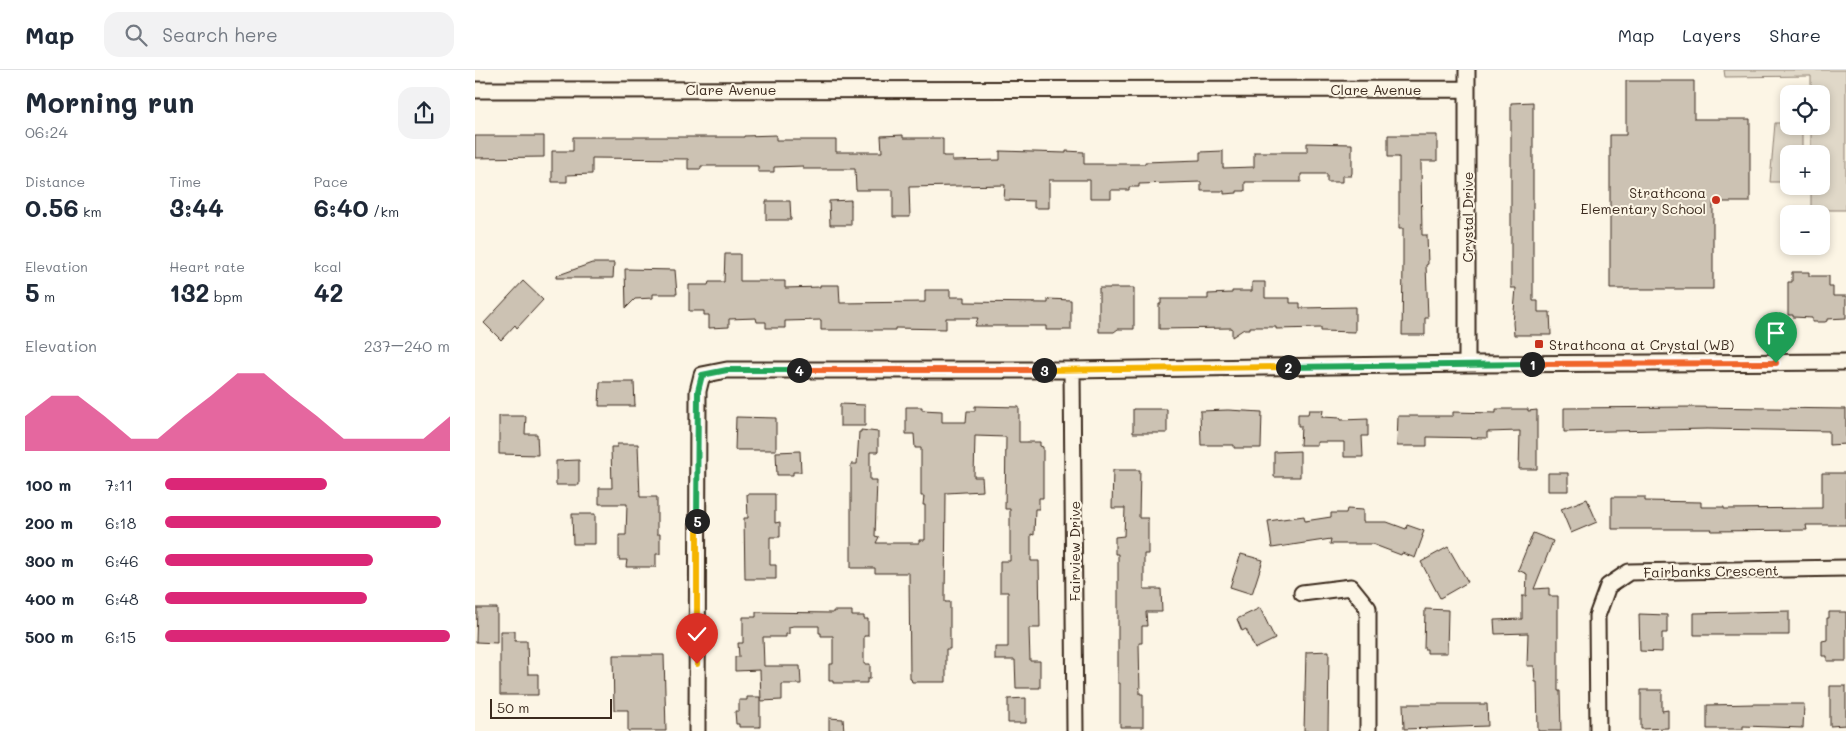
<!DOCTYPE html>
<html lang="en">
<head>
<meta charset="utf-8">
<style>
  :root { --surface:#fff; --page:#f2f2f3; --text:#1f2937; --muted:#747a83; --line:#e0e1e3; --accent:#db2777 }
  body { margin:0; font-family:Mali,sans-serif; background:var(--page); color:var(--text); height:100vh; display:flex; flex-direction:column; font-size:19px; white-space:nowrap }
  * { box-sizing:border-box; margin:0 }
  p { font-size:16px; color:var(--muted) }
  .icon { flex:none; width:28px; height:28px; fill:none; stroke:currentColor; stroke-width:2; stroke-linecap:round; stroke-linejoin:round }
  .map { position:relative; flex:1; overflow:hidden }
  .details { display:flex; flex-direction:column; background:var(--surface); width:475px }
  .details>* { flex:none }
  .fabs { position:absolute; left:1305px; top:15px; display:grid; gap:10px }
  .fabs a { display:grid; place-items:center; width:50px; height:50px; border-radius:10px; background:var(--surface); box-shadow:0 2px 8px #0003; font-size:25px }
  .scale { position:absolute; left:15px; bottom:12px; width:122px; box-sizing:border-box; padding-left:5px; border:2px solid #3b2a1e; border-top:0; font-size:14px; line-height:18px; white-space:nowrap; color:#3b2a1e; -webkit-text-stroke:4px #fcf5e5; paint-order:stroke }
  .pin { position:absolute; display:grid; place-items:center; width:42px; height:42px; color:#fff; margin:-51px -21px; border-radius:50% 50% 50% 0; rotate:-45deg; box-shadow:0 0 5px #0007 }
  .pin .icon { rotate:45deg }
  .km { position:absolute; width:25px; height:25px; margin:-12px; border-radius:50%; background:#222; color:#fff; font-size:14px; line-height:25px; text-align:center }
  .round { display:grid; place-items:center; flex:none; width:52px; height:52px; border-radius:15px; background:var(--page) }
  .summary { display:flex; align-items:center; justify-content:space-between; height:85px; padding:0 25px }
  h1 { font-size:28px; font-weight:700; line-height:38px }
  .figures { display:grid; grid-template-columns:repeat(3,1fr); gap:8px; height:85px; padding:5px 25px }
  .figures div { display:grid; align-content:center }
  .figures b { font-size:25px; font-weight:700 }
  .figures small { font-size:14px; font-weight:400 }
  .figures p { font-size:14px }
  .chart { height:140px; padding:10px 25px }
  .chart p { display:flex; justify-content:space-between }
  .chart svg { width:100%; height:90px; margin-top:5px; fill:var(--accent); opacity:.7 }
  ul { padding:0 25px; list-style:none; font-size:16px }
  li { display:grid; grid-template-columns:80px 60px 1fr; align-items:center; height:38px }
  li i { height:12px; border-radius:6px; background:var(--accent) }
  header { display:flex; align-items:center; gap:30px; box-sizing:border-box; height:70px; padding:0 25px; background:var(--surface); border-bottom:1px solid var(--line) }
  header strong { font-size:24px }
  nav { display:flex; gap:28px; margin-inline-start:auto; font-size:18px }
  .search { width:350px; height:45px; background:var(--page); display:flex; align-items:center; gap:12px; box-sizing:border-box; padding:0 18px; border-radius:15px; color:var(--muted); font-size:19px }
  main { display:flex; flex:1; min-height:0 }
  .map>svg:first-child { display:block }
</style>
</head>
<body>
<header>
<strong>Map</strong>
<div class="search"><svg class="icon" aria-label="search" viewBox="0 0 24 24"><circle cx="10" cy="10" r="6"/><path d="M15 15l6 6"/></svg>Search here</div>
<nav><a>Map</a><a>Layers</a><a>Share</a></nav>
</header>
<main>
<section class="details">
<div class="summary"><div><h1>Morning run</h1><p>06:24</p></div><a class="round"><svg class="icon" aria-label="share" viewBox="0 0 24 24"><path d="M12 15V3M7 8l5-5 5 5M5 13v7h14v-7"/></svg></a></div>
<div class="figures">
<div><p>Distance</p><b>0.56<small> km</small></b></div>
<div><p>Time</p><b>3:44</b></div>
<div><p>Pace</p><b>6:40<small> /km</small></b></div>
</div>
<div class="figures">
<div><p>Elevation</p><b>5<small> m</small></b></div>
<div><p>Heart rate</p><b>132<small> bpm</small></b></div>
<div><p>kcal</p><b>42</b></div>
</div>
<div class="chart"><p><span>Elevation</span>237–240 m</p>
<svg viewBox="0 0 160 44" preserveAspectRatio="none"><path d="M0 44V27L10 17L20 17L30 27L40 38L50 38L60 27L70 17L80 6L90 6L100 17L110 27L120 38L130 38L140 38L150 38L160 27V44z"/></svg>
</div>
<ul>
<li><b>100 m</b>7:11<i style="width:57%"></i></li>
<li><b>200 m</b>6:18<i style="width:97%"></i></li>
<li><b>300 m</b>6:46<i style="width:73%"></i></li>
<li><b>400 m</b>6:48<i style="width:71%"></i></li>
<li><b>500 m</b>6:15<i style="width:100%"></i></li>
</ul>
</section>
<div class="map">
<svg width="1371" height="661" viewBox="0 0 1371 661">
  <rect width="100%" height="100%" fill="#fcf5e5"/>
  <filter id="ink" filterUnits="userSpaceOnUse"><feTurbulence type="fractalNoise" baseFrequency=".02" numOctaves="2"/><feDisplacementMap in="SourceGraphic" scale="10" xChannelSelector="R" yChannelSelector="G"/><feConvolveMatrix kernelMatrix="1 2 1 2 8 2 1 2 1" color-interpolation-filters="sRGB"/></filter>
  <g filter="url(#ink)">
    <path fill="#e0d8c8" stroke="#8e8173" d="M 1249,0 L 1371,0 L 1371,140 L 1336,140 L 1336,116 L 1346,116 L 1346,84 L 1336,84 L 1336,56 L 1346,56 L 1346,24 L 1336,24 L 1336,6 L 1250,7 Z
      M 1300,53 L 1314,53 L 1314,56 L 1327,56 L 1327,84 L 1314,84 L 1314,112 L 1295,112 Z"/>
    <path fill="#ccc2b3" stroke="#3b2a1e" d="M 1151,11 L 1219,11 L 1219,49 L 1275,49 L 1275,132 L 1238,132 L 1238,219 L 1135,219 L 1135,65 L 1151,65 Z
      M 1058,32 L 1058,231 L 1063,231 L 1063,242 L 1075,242 L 1076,265 L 1039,265 L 1038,253 L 1041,218 L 1036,218 L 1036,33 Z
      M 301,65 L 301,70 L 361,70 L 361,82 L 407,82 L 406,66 L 428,65 L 428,68 L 468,68 L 468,86 L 477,86 L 477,91 L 525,90 L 525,81 L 591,83 L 591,81 L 609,82 L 609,94 L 670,94 L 670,92 L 725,90 L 725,82 L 748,81 L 748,98 L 779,97 L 779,82 L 832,82 L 832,73 L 877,74 L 877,103 L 876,106 L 867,106 L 867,112 L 852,112 L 852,104 L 826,104 L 826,112 L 770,112 L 770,121 L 762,121 L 762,123 L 749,124 L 749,121 L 726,121 L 726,112 L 664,114 L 664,117 L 654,117 L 654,120 L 636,120 L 636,128 L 615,128 L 615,110 L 574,110 L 574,138 L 559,138 L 559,131 L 529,130 L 530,115 L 434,117 L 435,147 L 418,147 L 418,120 L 381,120 L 380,99 L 328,99 L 328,96 L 299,97 L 299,102 L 283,102 L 283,96 L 226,96 L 226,99 L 213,99 L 213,89 L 117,88 L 117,104 L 92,105 L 92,112 L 77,112 L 77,81 L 98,81 L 98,67 L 269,67 L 269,66 Z
      M 913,65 L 962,65 L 962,91 L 946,91 L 947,165 L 952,165 L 953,194 L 951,195 L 953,248 L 950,248 L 950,265 L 927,265 L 928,192 L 928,158 L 924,158 L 924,87 L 913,87 Z
      M 0,66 L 69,66 L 69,87 L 0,88 Z
      M 376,130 L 376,155 L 355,155 L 354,131 Z
      M 291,131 L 315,131 L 316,150 L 291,150 Z
      M 250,184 L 265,184 L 265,211 L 310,211 L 310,218 L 345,217 L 345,215 L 364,215 L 365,233 L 450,232 L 450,220 L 475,220 L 475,227 L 490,227 L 490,232 L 573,233 L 573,229 L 596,230 L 596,260 L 571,260 L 571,256 L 500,256 L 503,248 L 471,248 L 471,259 L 420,258 L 420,260 L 346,260 L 346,250 L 310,251 L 310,258 L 291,258 L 291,252 L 282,252 L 281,248 L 254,249 L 254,257 L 234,258 L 234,245 L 229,245 L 229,241 L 214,241 L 214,215 L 233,215 L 234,212 L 249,212 Z
      M 117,193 L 139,193 L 138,208 L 81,208 L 81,206 Z
      M 150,199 L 200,200 L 202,224 L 178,224 L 178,228 L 160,229 L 151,238 Z
      M 1317,202 L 1334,202 L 1334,206 L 1354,206 L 1354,217 L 1358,217 L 1358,226 L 1371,226 L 1371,248 L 1352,249 L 1352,251 L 1350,252 L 1337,252 L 1337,248 L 1318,247 L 1318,245 L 1313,245 L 1313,212 L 1317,212 Z
      M 48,211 L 68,230 L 42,258 L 40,255 L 26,270 L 9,253 Z
      M 777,212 L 790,212 L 790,228 L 815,228 L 815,233 L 825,233 L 825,238 L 880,237 L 880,262 L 846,261 L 846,258 L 801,259 L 801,257 L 775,257 L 775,259 L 769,259 L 757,267 L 757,258 L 684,259 L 684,234 L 686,234 L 686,229 L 733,229 L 733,224 L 757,223 L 757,221 L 777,221 Z
      M 624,218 L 659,218 L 659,259 L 643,259 L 639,262 L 624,262 Z
      M 125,312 L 159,312 L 160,336 L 124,336 Z
      M 365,334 L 390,335 L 390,356 L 365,356 Z
      M 500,336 L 544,337 L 544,372 L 565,372 L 565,376 L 568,377 L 568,428 L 564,428 L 564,439 L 560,439 L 559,465 L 556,464 L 556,491 L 564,491 L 565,558 L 554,558 L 555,591 L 565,591 L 565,618 L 541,618 L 540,590 L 520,590 L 520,577 L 533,577 L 533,522 L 525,522 L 525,491 L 535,491 L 535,439 L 530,439 L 531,367 L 500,366 L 499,407 L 507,407 L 508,421 L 471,423 L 470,532 L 475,532 L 475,579 L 471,579 L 471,612 L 437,612 L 436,609 L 435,609 L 434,503 L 400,503 L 400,498 L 376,498 L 376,394 L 382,394 L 384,362 L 386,362 L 386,360 L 403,362 L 403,382 L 395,382 L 395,410 L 402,410 L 400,466 L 404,467 L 401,473 L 444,473 L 444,470 L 450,470 L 450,435 L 448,435 L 449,426 L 446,426 L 446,378 L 440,378 L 439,364 L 431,364 L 431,337 L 447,337 L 447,340 L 467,341 L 467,352 L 491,352 L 492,341 L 500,341 Z
      M 1217,337 L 1371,339 L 1371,374 L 1354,375 L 1354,361 L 1232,359 L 1089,362 L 1089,338 Z
      M 658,339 L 692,339 L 692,363 L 658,363 Z
      M 1021,339 L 1053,339 L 1053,341 L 1062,340 L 1062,399 L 1044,399 L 1045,361 L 1012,362 L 1012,368 L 952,367 L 952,376 L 922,376 L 923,346 L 978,346 L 978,342 L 1021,343 Z
      M 753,340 L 787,342 L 786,378 L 759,378 L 759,375 L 726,375 L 725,341 Z
      M 834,340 L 848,340 L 847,347 L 866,348 L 866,350 L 893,349 L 893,366 L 887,366 L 888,387 L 869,387 L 869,372 L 842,372 L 842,375 L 825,375 L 826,356 L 823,356 L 823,344 L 833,344 Z
      M 24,346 L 51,346 L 50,364 L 62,364 L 63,385 L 24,384 Z
      M 261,347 L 301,348 L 301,380 L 260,380 Z
      M 142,374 L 163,374 L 165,427 L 182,427 L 182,464 L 185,464 L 185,484 L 181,484 L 181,497 L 151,497 L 152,490 L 144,490 L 144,465 L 151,465 L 152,434 L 124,434 L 124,418 L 137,418 L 136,377 L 142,377 Z
      M 325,381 L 326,402 L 318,402 L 318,405 L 302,405 L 301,382 Z
      M 825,381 L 825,407 L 799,407 L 799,382 Z
      M 104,390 L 104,415 L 81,415 L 81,391 Z
      M 638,400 L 665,400 L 664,448 L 673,448 L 673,484 L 669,484 L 669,519 L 686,519 L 687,542 L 671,542 L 672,556 L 667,556 L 667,573 L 664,573 L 665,624 L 668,624 L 668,657 L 645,657 L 645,613 L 643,613 L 643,484 L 640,484 L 640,467 L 649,466 L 650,438 L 637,438 Z
      M 1073,403 L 1093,403 L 1093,421 L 1073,421 Z
      M 1347,403 L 1371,403 L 1371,455 L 1331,455 L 1332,460 L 1236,461 L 1237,459 L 1137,459 L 1137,427 L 1170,427 L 1170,431 L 1226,432 L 1226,437 L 1249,437 L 1249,439 L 1347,438 Z
      M 272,424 L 300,424 L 300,453 L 305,452 L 305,467 L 295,467 L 295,495 L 301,495 L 301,509 L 270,509 L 269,448 L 273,448 Z
      M 1112,429 L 1122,452 L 1096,463 L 1086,439 Z
      M 872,439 L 888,440 L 888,452 L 912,452 L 931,459 L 932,455 L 949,461 L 947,466 L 948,466 L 940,488 L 927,483 L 926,485 L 897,474 L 855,474 L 856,469 L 797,478 L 793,451 L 829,446 L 830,451 L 856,447 L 856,443 L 871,443 Z
      M 97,444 L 120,444 L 120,474 L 98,474 Z
      M 1058,463 L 1078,471 L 1059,519 L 1074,518 L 1074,526 L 1083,526 L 1083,621 L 1085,621 L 1086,661 L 1063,661 L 1062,612 L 1060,612 L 1059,596 L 1052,596 L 1053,563 L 1020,564 L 1019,550 L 1047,549 L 1047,526 L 1051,526 L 1052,504 L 1043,500 Z
      M 973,477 L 993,512 L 965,528 L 946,492 Z
      M 766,484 L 788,490 L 777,524 L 755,517 Z
      M 2,538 L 22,538 L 22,573 L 1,572 Z
      M 785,538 L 800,569 L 780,579 L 771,559 L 767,561 L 762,549 Z
      M 950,539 L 973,540 L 972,583 L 952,583 L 952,579 L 949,579 Z
      M 358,541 L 377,541 L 377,546 L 389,546 L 389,549 L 393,549 L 393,566 L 389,566 L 389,594 L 395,594 L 395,609 L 392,609 L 392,613 L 358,613 L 358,611 L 354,611 L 354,594 L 358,594 L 358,566 L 346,566 L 346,563 L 344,563 L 344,556 L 318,556 L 314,557 L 314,564 L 311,564 L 311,567 L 288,567 L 289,596 L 325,596 L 326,614 L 307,614 L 307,630 L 286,631 L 285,600 L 260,601 L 260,587 L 264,587 L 263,573 L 268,573 L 268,547 L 281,547 L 281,542 L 358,543 Z
      M 1314,541 L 1314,565 L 1219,565 L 1219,543 Z
      M 1354,542 L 1371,542 L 1371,591 L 1352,591 L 1352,586 L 1347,586 L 1347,571 L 1352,570 L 1352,548 L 1354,548 Z
      M 1164,544 L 1192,545 L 1192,563 L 1187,563 L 1187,582 L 1165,581 Z
      M 25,561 L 40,561 L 40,571 L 52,571 L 53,604 L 63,604 L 63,625 L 25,625 Z
      M 854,581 L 853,661 L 829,661 L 831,582 Z
      M 138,585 L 189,585 L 191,661 L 153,661 L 153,640 L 139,640 Z
      M 1355,616 L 1371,616 L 1371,655 L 1355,656 Z
      M 1166,620 L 1187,620 L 1187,641 L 1193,640 L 1193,658 L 1166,659 Z
      M 272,627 L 285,627 L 285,657 L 264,657 L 264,654 L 261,654 L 260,641 L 264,641 L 264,630 L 272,630 Z
      M 551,628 L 551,653 L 533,653 L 533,629 Z
      M 928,634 L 1012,634 L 1013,656 L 929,659 Z
      M 1280,634 L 1329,634 L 1328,658 L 1268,656 L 1268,659 L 1232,659 L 1232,635 Z
      M 354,648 L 368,649 L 369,661 L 354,661 Z"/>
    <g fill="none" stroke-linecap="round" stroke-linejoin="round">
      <defs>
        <path id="minor" d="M 992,0 L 992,294
          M 0,20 L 992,19
          M 597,300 L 600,661
          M 827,523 L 876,517 L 893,538 L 893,661
          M 222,661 L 223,321 L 227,305 L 252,300 L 597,300 L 992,294 L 1371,292
          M 1123,661 L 1122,546 L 1133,516 L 1154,502 L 1371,498"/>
      </defs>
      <use href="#minor" stroke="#3b2a1e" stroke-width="19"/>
      <use href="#minor" stroke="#fcf5e5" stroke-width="15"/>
    </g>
  </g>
  <g fill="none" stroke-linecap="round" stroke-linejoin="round" filter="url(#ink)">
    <defs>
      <path id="split-1" d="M 1057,294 L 1301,293"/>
      <path id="split-2" d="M 813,297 L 1057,294"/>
      <path id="split-3" d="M 569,300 L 813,297"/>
      <path id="split-4" d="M 324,300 L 569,300"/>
      <path id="split-5" d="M 222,451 L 223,321 L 227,305 L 252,300 L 324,300"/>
      <path id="split-6" d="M 222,594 L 222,451"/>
    </defs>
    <use href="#split-1" stroke="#fff" stroke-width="10"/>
    <use href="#split-2" stroke="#fff" stroke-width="10"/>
    <use href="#split-3" stroke="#fff" stroke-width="10"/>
    <use href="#split-4" stroke="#fff" stroke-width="10"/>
    <use href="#split-5" stroke="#fff" stroke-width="10"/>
    <use href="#split-6" stroke="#fff" stroke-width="10"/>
    <use href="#split-1" stroke="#f0652b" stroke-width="6"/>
    <use href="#split-2" stroke="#22a559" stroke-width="6"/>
    <use href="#split-3" stroke="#f5b400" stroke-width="6"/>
    <use href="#split-4" stroke="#f0652b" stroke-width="6"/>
    <use href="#split-5" stroke="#22a559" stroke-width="6"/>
    <use href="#split-6" stroke="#f5b400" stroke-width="6"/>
  </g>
  <g fill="#c8321e" stroke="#fcf5e5" stroke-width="2">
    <circle cx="1241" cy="130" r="5"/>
    <rect x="1059" y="269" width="10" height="10" rx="2.5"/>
  </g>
  <g text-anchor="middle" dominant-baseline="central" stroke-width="4" stroke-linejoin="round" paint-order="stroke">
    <g font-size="14" fill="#3b2a1e" stroke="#fcf5e5">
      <text x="256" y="19">Clare Avenue</text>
      <text x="901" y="19">Clare Avenue</text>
      <text transform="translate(992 147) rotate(-90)">Crystal Drive</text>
      <text transform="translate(599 481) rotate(-90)">Fairview Drive</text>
      <text transform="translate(1236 501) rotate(-1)">Fairbanks Crescent</text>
    </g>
    <g font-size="14" fill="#3b2a1e" stroke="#fcf5e5" text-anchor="end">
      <text x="1231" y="122">Strathcona<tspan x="1231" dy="16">Elementary School</tspan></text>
      <text x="1074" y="274" text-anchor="start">Strathcona at Crystal (WB)</text>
    </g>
  </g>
</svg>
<div class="fabs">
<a><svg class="icon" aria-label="locate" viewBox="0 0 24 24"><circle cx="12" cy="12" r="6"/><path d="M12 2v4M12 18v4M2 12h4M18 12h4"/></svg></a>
<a>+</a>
<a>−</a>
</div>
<div class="scale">50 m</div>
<div class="pin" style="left:1301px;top:293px;background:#1e9e55"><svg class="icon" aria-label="arrive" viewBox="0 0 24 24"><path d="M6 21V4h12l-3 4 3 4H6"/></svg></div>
<div class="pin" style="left:222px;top:594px;background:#d93025"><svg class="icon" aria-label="check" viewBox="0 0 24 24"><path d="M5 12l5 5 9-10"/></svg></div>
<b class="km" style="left:1057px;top:294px">1</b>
<b class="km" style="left:813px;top:297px">2</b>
<b class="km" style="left:569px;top:300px">3</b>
<b class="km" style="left:324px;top:300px">4</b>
<b class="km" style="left:222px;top:451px">5</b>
</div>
</main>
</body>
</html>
